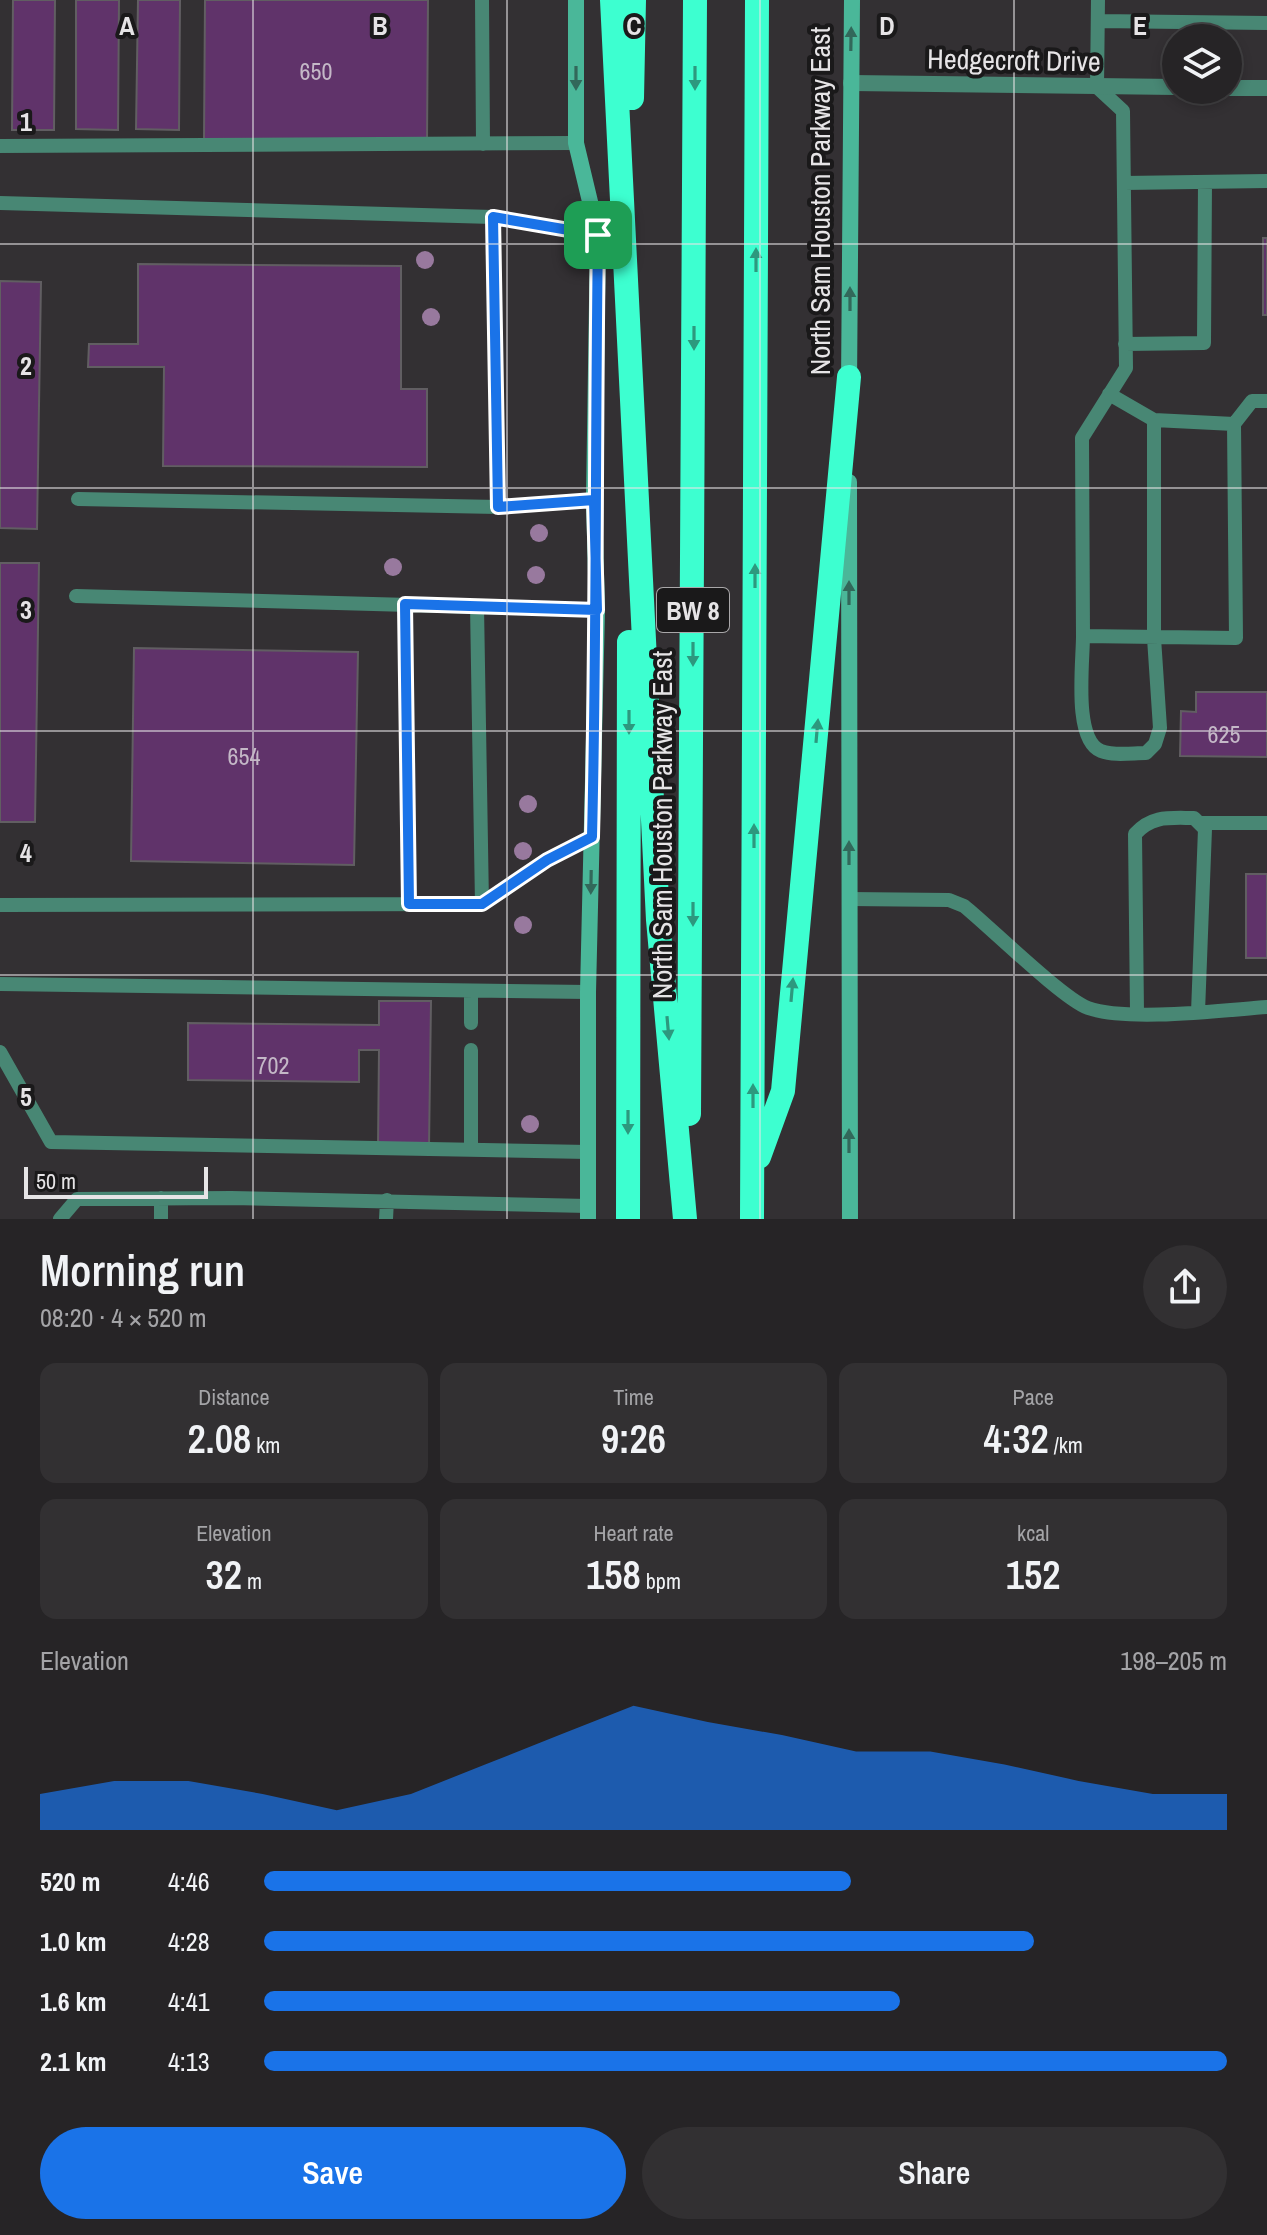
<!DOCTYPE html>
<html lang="en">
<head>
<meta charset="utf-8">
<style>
  :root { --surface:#262426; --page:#323032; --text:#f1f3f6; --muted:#a4a4a7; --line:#424143; --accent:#1a73e8 }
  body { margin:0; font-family:"Archivo Narrow",sans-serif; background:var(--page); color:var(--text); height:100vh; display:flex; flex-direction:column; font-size:30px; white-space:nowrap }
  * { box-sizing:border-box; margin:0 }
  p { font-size:26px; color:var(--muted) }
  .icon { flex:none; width:44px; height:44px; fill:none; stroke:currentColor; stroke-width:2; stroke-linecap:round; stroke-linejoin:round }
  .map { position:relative; height:1219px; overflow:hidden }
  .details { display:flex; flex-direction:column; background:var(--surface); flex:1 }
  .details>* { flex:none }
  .tools { position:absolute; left:1162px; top:24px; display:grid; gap:16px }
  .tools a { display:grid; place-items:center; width:80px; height:80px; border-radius:50%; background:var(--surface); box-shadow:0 4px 12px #0003,0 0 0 2px var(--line); font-size:40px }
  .scale { position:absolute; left:24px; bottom:20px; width:184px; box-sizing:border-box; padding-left:8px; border:4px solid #e6e4e6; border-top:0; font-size:22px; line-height:28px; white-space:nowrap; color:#e6e4e6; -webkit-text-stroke:6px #1a191a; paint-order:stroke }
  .pin { position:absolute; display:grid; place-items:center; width:68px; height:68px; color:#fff; margin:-34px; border-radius:16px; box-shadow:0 4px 12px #0006 }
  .round { display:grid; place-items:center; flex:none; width:84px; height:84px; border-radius:42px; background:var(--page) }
  .summary { display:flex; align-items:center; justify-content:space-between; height:136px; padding:0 40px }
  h1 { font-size:44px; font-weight:600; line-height:60px }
  .figures { display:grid; grid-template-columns:repeat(3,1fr); gap:12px; height:136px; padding:8px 40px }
  .figures div { display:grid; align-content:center; border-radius:16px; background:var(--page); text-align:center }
  .figures b { font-size:40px; font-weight:600 }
  .figures small { font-size:22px; font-weight:400 }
  .figures p { font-size:22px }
  .chart { height:224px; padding:16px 40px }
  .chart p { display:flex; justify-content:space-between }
  .chart svg { width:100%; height:144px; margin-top:8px; fill:var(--accent); opacity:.7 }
  .button { display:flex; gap:16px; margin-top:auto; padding:16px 40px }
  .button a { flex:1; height:92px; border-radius:48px; background:var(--accent); color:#fff; font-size:32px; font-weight:600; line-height:92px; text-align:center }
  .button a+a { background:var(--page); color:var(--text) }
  ul { padding:0 40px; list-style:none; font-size:26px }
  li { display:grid; grid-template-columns:128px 96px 1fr; align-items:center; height:60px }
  li i { height:20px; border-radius:10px; background:var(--accent) }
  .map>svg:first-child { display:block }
</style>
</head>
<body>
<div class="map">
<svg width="1267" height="1219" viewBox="0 0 1267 1219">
  <rect width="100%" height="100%" fill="#333033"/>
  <path fill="#60336a" stroke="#615e62" stroke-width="2" d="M 13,0 L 55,0 L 54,130 L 12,130 Z
    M 76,0 L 119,0 L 118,130 L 76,129 Z
    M 138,0 L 180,0 L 179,130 L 136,129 Z
    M 205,0 L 428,0 L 427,142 L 204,141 Z
    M 1263,238 L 1267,238 L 1267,315 L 1263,315 Z
    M 138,264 L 401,266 L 401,389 L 427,389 L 427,467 L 163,466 L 164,367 L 88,367 L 89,344 L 138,344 Z
    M 0,281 L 41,282 L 37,529 L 0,528 Z
    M 0,563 L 39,563 L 35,822 L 0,822 Z
    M 134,648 L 358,652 L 354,865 L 131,861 Z
    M 1196,692 L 1267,692 L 1267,757 L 1180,756 L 1181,711 L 1196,712 Z
    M 1246,874 L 1267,874 L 1267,958 L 1246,958 Z
    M 379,1001 L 431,1001 L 429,1147 L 378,1147 L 379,1050 L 359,1050 L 359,1082 L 188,1080 L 188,1023 L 379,1025 Z"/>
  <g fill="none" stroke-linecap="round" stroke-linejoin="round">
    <path stroke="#488774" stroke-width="14" d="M 482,0 L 483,144
      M 1098,0 L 1097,87 L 1123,111 L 1126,368 L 1082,438 L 1083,636 L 1236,638 L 1234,424 L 1252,401 L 1267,401
      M 1098,21 L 1267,23
      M 0,146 L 576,143
      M 1124,183 L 1267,181
      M 0,203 L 493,217 L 598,235
      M 493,217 L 498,507
      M 1125,344 L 1204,343 L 1205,182
      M 1109,394 L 1154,420 L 1234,424
      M 78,499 L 498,507 L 594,500
      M 76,596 L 597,610
      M 405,604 L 409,904
      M 477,606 L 482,904
      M 1083,636 C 1083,663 1073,740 1101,751 C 1114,756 1132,753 1146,753 L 1155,744 L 1160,728 L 1154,638 L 1154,420
      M 1199,823 L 1267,823
      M 849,899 L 949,900 L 964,906 C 990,927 1063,999 1088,1008 C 1128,1022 1224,1010 1267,1007
      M 0,905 L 482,904 L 547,860 L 592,837
      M 0,984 L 588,992
      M 471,991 L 471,1023
      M 1137,1012 L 1135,834 C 1152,815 1170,818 1194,818 L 1205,829 L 1198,1012
      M 0,1052 L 51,1142 L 588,1152
      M 471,1149 L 471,1050
      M 60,1219 L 77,1199 L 231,1198 L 588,1206
      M 161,1219 L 161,1198
      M 386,1219 L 387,1200"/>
    <path stroke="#488774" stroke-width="16" d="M 851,83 L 1176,87
      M 1228,88 L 1267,88"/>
    <path stroke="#4ab799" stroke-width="16" d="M 576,0 L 576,143 L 598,235 L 594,500 L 597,610 L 588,992 L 588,1219
      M 849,386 L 852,0
      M 849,482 L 850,1219"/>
    <path stroke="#3dffd0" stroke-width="24" d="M 612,0 L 658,920 L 685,1219
      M 632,98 L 634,0
      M 689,1114 L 695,0
      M 759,1157 L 783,1091 L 849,377
      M 628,1219 L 629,642
      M 752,1219 L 757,0"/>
  </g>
  <g fill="#98799e">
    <circle cx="425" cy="260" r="9"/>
    <circle cx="431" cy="317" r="9"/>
    <circle cx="539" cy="533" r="9"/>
    <circle cx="393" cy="567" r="9"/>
    <circle cx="536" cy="575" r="9"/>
    <circle cx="528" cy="804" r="9"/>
    <circle cx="523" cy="851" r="9"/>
    <circle cx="523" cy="925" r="9"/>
    <circle cx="530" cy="1124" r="9"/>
  </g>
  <defs><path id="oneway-solid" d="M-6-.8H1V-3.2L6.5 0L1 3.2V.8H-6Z" transform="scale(2)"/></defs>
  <g fill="#32685a">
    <use href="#oneway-solid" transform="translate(851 39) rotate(-89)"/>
    <use href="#oneway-solid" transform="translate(576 78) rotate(90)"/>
    <use href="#oneway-solid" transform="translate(850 299) rotate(-90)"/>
    <use href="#oneway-solid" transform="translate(849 593) rotate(-90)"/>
    <use href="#oneway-solid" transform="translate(849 853) rotate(-90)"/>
    <use href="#oneway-solid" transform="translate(591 882) rotate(91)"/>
    <use href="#oneway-solid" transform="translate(849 1141) rotate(-90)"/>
  </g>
  <g fill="#2d987e">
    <use href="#oneway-solid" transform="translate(695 78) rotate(90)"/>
    <use href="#oneway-solid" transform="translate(756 260) rotate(-90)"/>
    <use href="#oneway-solid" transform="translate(694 338) rotate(90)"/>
    <use href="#oneway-solid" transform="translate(755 576) rotate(-90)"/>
    <use href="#oneway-solid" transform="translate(693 654) rotate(90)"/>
    <use href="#oneway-solid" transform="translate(629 722) rotate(90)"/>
    <use href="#oneway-solid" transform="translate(817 731) rotate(-85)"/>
    <use href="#oneway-solid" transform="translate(754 836) rotate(-90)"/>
    <use href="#oneway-solid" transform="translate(693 914) rotate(90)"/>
    <use href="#oneway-solid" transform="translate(792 990) rotate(-85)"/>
    <use href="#oneway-solid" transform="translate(668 1028) rotate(85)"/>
    <use href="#oneway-solid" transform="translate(753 1096) rotate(-90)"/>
    <use href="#oneway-solid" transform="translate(628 1122) rotate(90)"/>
  </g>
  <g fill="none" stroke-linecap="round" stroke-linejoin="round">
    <defs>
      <path id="route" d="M 598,235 L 493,217 L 498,507 L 594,500 L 597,610 L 405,604 L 409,904 L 482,904 L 547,860 L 592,837 C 597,636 595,436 598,235"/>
    </defs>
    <use href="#route" stroke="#fff" stroke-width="16"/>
    <use href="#route" stroke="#1a73e8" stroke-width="10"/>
  </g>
  <path fill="none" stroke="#e6e4e6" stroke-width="2" stroke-opacity="0.55" d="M 253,0 L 253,1219M 507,0 L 507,1219M 760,0 L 760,1219M 1014,0 L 1014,1219M 0,244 L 1267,244M 0,488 L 1267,488M 0,731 L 1267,731M 0,975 L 1267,975"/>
  <g text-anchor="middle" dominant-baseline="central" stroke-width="8" stroke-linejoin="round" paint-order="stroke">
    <g font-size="24" fill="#c4b8c7">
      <text x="316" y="71">650</text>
      <text x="1224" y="734">625</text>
      <text x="244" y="756">654</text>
      <text x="273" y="1065">702</text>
    </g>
    <rect fill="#1a191a" stroke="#a9a7a9" stroke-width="2" x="657" y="588" width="72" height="44" rx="6"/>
    <g font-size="26" font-weight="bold" fill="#e6e4e6">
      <text x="693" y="610">BW 8</text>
    </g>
    <g font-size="28" fill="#e6e4e6" stroke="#1a191a">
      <text transform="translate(1014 60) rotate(1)">Hedgecroft Drive</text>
      <text transform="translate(820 201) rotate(-90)">North Sam Houston Parkway East</text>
      <text transform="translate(662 825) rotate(-90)">North Sam Houston Parkway East</text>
    </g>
  </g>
  <g font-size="26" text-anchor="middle" font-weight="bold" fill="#e6e4e6" stroke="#1a191a" stroke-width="8" stroke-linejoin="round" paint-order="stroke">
    <text x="127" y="35">A</text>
    <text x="380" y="35">B</text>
    <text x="634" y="35">C</text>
    <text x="887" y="35">D</text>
    <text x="1140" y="35">E</text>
    <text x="26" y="131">1</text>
    <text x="26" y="375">2</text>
    <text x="26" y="619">3</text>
    <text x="26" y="862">4</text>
    <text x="26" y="1106">5</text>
  </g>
</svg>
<div class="tools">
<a><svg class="icon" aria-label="layers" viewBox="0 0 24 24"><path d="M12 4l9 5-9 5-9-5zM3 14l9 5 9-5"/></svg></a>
</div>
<div class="scale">50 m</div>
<div class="pin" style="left:598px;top:235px;background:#1e9e55"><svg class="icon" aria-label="arrive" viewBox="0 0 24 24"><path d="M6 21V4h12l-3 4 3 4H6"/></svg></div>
</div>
<section class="details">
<div class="summary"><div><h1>Morning run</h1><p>08:20 · 4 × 520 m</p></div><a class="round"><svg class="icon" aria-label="share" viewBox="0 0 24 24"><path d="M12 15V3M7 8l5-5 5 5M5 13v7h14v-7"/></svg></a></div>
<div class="figures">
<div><p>Distance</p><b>2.08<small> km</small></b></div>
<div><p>Time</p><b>9:26</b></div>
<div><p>Pace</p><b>4:32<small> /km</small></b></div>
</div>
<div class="figures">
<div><p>Elevation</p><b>32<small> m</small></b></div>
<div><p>Heart rate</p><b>158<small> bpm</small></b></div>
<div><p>kcal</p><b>152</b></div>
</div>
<div class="chart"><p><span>Elevation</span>198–205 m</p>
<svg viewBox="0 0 160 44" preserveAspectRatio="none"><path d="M0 44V33L10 29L20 29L30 33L40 38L50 33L60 24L70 15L80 6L90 11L100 15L110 20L120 20L130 24L140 29L150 33L160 33V44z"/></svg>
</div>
<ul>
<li><b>520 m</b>4:46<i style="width:61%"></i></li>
<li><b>1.0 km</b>4:28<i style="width:80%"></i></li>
<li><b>1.6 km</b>4:41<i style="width:66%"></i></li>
<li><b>2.1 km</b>4:13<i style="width:100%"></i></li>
</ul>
<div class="button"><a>Save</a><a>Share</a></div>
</section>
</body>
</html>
